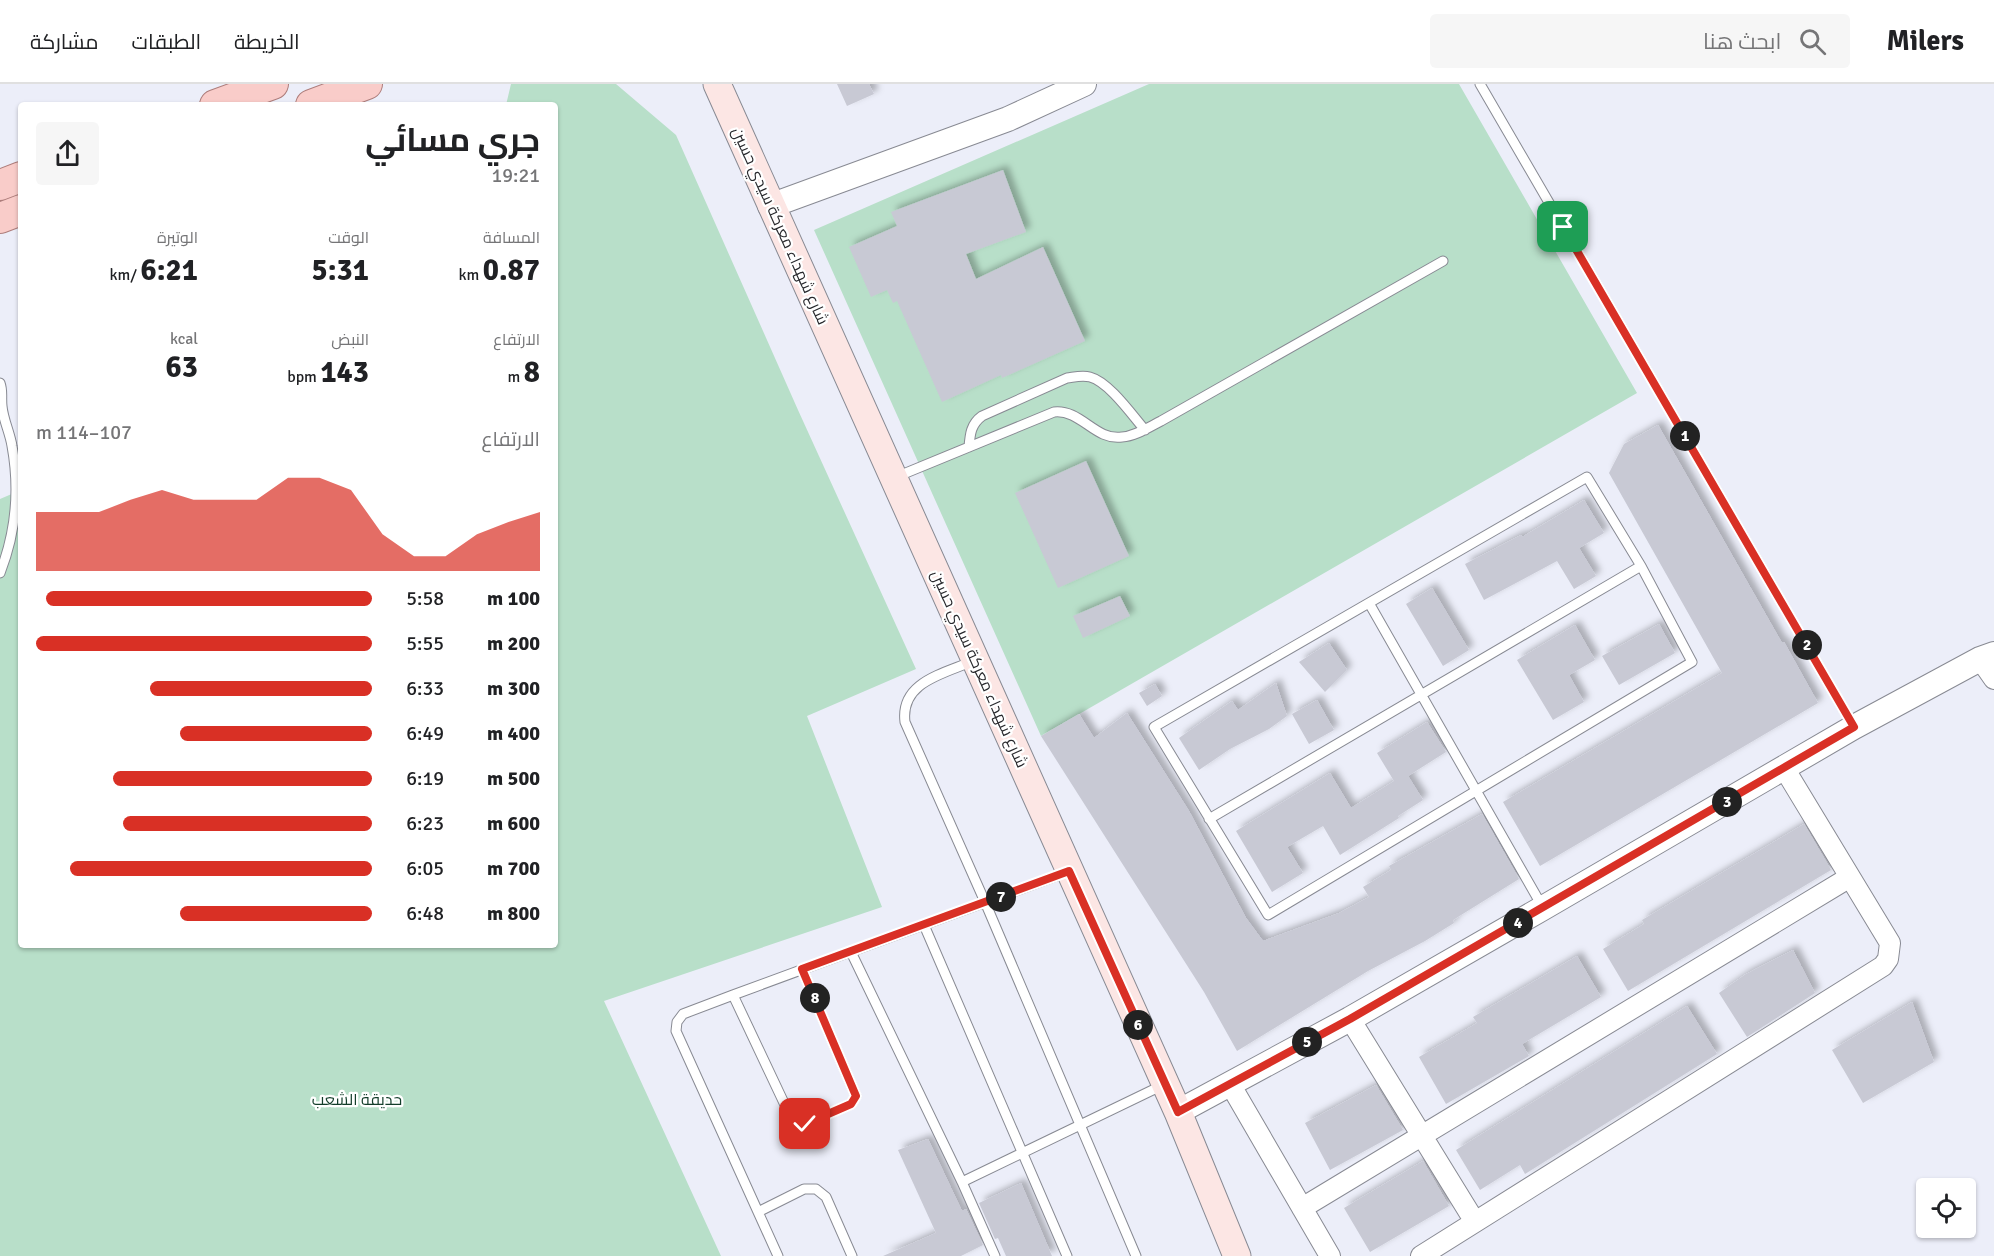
<!DOCTYPE html>
<html lang="ar">
<head>
<meta charset="utf-8">
<style>
  :root { --surface:#fff; --page:#f6f6f6; --text:#202124; --muted:#757577; --line:#e0e0e0; --accent:#d93025 }
  body { margin:0; font-family:Signika,Cairo,sans-serif; background:var(--page); color:var(--text); direction:rtl; height:100vh; display:flex; flex-direction:column; font-size:22px; white-space:nowrap }
  * { box-sizing:border-box; margin:0 }
  p { font-size:20px; color:var(--muted) }
  .icon { flex:none; width:33px; height:33px; fill:none; stroke:currentColor; stroke-width:2; stroke-linecap:round; stroke-linejoin:round }
  .map { position:relative; flex:1; overflow:hidden; direction:ltr }
  .details { position:absolute; left:18px; top:18px; width:540px; height:846px; display:flex; flex-direction:column; background:var(--surface); border-radius:6px; box-shadow:0 2px 4px #0004; direction:rtl }
  .details>* { flex:none }
  .controls { position:absolute; left:1916px; top:1094px; display:grid; gap:12px }
  .controls a { display:grid; place-items:center; width:60px; height:60px; border-radius:6px; background:var(--surface); box-shadow:0 2px 4px #0004; font-size:30px }
  .pin { position:absolute; display:grid; place-items:center; width:51px; height:51px; color:#fff; margin:-26px; border-radius:12px; box-shadow:0 3px 9px #0006 }
  .km { position:absolute; width:30px; height:30px; margin:-15px; border-radius:50%; background:#222; color:#fff; font-size:16px; line-height:30px; text-align:center }
  .round { display:grid; place-items:center; flex:none; width:63px; height:63px; border-radius:6px; background:var(--page) }
  .head { display:flex; align-items:center; justify-content:space-between; height:102px; padding:0 18px }
  h1 { font-size:33px; font-weight:700; line-height:45px }
  .metrics { display:grid; grid-template-columns:repeat(3,1fr); gap:9px; height:102px; padding:6px 18px }
  .metrics div { display:grid; align-content:center }
  .metrics b { font-size:30px; font-weight:700 }
  .metrics small { font-size:16px; font-weight:400 }
  .metrics p { font-size:16px }
  .chart { height:168px; padding:12px 18px }
  .chart p { display:flex; justify-content:space-between }
  .chart svg { width:100%; height:108px; margin-top:6px; fill:var(--accent); opacity:.7 }
  ul { padding:0 18px; list-style:none; font-size:20px }
  li { display:grid; grid-template-columns:96px 72px 1fr; align-items:center; height:45px }
  li i { height:15px; border-radius:8px; background:var(--accent) }
  header { display:flex; align-items:center; gap:36px; box-sizing:border-box; height:84px; padding:0 30px; background:var(--surface); border-bottom:2px solid var(--line) }
  header strong { font-size:28px }
  nav { display:flex; gap:33px; margin-inline-start:auto; font-size:21px }
  .search { width:420px; height:54px; background:var(--page); display:flex; align-items:center; gap:15px; box-sizing:border-box; padding:0 21px; border-radius:6px; color:var(--muted); font-size:22px }
  .map>svg:first-child { display:block }
</style>
</head>
<body>
<header>
<strong>Milers</strong>
<div class="search"><svg class="icon" aria-label="search" viewBox="0 0 24 24"><circle cx="10" cy="10" r="6"/><path d="M15 15l6 6"/></svg>ابحث هنا</div>
<nav><a>الخريطة</a><a>الطبقات</a><a>مشاركة</a></nav>
</header>
<div class="map">
<svg width="1994" height="1172" viewBox="0 0 1994 1172">
  <defs>
    <filter id="shadow"><feDropShadow dx="5" dy="-5" stdDeviation="3" flood-color="#0004"/></filter>
  </defs>
  <rect width="100%" height="100%" fill="#eceef9"/>
  <path fill="#b8dfc9" d="M 511,0 L 616,0 L 676,51 L 798,326 L 916,585 L 807,632 L 882,823 L 604,917 L 721,1172 L 0,1172 L 0,415 L 21,406 L 21,861 L 555,861 L 555,21 L 506,21 Z
    M 1149,0 L 1459,0 L 1637,309 L 1041,652 L 814,146 Z"/>
  <path fill="#c8c9d4" filter="url(#shadow)" d="M 837,0 L 869,0 L 874,10 L 847,22 Z
    M 1003,86 L 1026,148 L 966,170 L 976,195 L 1043,163 L 1085,257 L 1002,294 L 1001,291 L 942,318 L 897,217 L 893,219 L 887,206 L 871,213 L 849,163 L 897,142 L 891,128 Z
    M 1658,341 L 1782,559 L 1784,558 L 1818,619 L 1540,782 L 1503,718 L 1722,589 L 1609,389 L 1624,360 Z
    M 1086,377 L 1129,472 L 1058,504 L 1015,409 Z
    M 1584,416 L 1604,449 L 1579,464 L 1596,492 L 1574,505 L 1557,477 L 1484,516 L 1465,480 L 1521,451 L 1522,453 Z
    M 1432,504 L 1469,566 L 1443,582 L 1406,520 Z
    M 1120,512 L 1130,532 L 1083,554 L 1073,532 Z
    M 1659,540 L 1675,569 L 1619,601 L 1602,572 Z
    M 1575,541 L 1595,576 L 1569,591 L 1584,618 L 1553,636 L 1517,576 Z
    M 1329,559 L 1347,586 L 1325,608 L 1299,578 Z
    M 1276,599 L 1287,632 L 1269,645 L 1230,665 L 1199,686 L 1179,654 L 1232,617 L 1238,626 Z
    M 1155,600 L 1162,612 L 1147,622 L 1139,609 Z
    M 1317,616 L 1334,646 L 1309,660 L 1292,630 Z
    M 1127,629 L 1189,727 L 1246,834 L 1263,857 L 1339,829 L 1369,813 L 1363,803 L 1391,786 L 1389,782 L 1482,730 L 1519,795 L 1453,836 L 1454,839 L 1425,857 L 1368,887 L 1237,967 L 1204,908 L 1041,652 L 1079,630 L 1094,654 Z
    M 1427,638 L 1446,668 L 1408,692 L 1423,716 L 1398,732 L 1399,734 L 1340,771 L 1323,742 L 1287,763 L 1303,789 L 1272,808 L 1236,747 L 1330,689 L 1351,724 L 1394,697 L 1377,669 Z
    M 1804,740 L 1831,786 L 1628,907 L 1603,865 L 1644,840 L 1642,836 Z
    M 1793,866 L 1815,909 L 1747,953 L 1719,909 L 1746,890 Z
    M 1577,872 L 1601,913 L 1522,960 L 1529,972 L 1446,1020 L 1419,973 L 1477,939 L 1473,933 Z
    M 1912,918 L 1934,978 L 1863,1019 L 1832,966 Z
    M 1687,922 L 1717,970 L 1525,1090 L 1520,1081 L 1480,1106 L 1456,1066 Z
    M 1376,1001 L 1403,1046 L 1330,1086 L 1305,1039 Z
    M 928,1055 L 962,1127 L 966,1125 L 983,1161 L 961,1172 L 883,1172 L 936,1149 L 898,1066 Z
    M 1423,1077 L 1449,1122 L 1370,1168 L 1344,1124 Z
    M 1021,1099 L 1052,1172 L 1006,1172 L 998,1154 L 995,1155 L 979,1119 Z"/>
  <g fill="none" stroke-linecap="round" stroke-linejoin="round">
    <defs>
      <path id="service" d="M 1480,0 L 1854,643
        M 0,299 C 3,307 1,313 2,322 C 3,335 10,349 12,362 C 20,406 16,448 0,489
        M 969,363 C 970,350 971,340 982,332 L 1067,294 C 1075,293 1082,291 1090,293 C 1109,298 1132,331 1145,346
        M 896,393 L 1054,328 C 1081,325 1095,357 1122,353 C 1136,352 1149,343 1161,337 L 1443,177
        M 1587,393 L 1641,482 L 1692,578 L 1268,831 L 1154,643 Z
        M 1369,519 L 1542,822
        M 973,577 C 943,590 900,598 905,638 L 985,818 L 1136,1172
        M 1209,735 L 1641,482
        M 924,841 L 1067,1172
        M 851,868 L 962,1098 L 995,1172
        M 733,911 L 793,1038 L 798,1040 L 805,1040 L 851,1020 L 856,1012 L 802,885
        M 962,1098 L 1163,1001
        M 758,1128 L 804,1105 L 816,1105 L 826,1113 L 852,1172
        M 778,1172 L 676,947 L 677,938 L 683,930 L 733,911 L 1067,788"/>
      <path id="minor" d="M 1980,575 L 1994,595
        M 1350,935 L 1475,1138
        M 1230,1000 L 1330,1172
        M 1302,1124 L 1850,793
        M 1421,1172 L 1883,882 L 1888,875 L 1890,859 L 1784,684"/>
      <path id="tertiary" d="M 770,122 L 1008,35 L 1084,0
        M 1178,1028 L 1350,935 L 1543,824 L 1854,643 L 1980,575 L 1994,570"/>
      <path id="secondary" d="M 717,0 L 1178,1028 L 1237,1172"/>
      <path id="primary" d="M 215,21 L 273,0
        M 311,21 L 367,0
        M 0,101 L 21,93
        M 0,134 L 21,126"/>
    </defs>
    <use href="#service" stroke="#888a93" stroke-width="11"/>
    <use href="#minor" stroke="#888a93" stroke-width="22"/>
    <use href="#tertiary" stroke="#888a93" stroke-width="26"/>
    <use href="#secondary" stroke="#888a93" stroke-width="29"/>
    <use href="#primary" stroke="#ad7d7b" stroke-width="32"/>
    <use href="#service" stroke="#fff" stroke-width="9"/>
    <use href="#minor" stroke="#fff" stroke-width="20"/>
    <use href="#tertiary" stroke="#fff" stroke-width="24"/>
    <use href="#secondary" stroke="#fce6e4" stroke-width="27"/>
    <use href="#primary" stroke="#f9ccc9" stroke-width="30"/>
  </g>
  <g fill="none" stroke-linecap="round" stroke-linejoin="round">
    <defs>
      <path id="route" d="M 805,1040 L 851,1020 L 856,1012 L 802,885 L 1069,787 L 1178,1028 L 1350,935 L 1854,643 L 1563,143"/>
    </defs>
    <use href="#route" stroke="#fff" stroke-width="12"/>
    <use href="#route" stroke="#d93025" stroke-width="8"/>
  </g>
  <g text-anchor="middle" dominant-baseline="central" stroke-width="4.5" stroke-linejoin="round" paint-order="stroke">
    <g font-size="16" fill="#28292d" stroke="#fff">
      <text transform="translate(780 142) rotate(66)">شارع شهداء معركة سيدي حسين</text>
      <text transform="translate(979 585) rotate(66)">شارع شهداء معركة سيدي حسين</text>
    </g>
    <g font-size="16" fill="#133d2a" stroke="#fff">
      <text x="357" y="1016">حديقة الشعب</text>
    </g>
  </g>
</svg>
<div class="controls">
<a><svg class="icon" aria-label="locate" viewBox="0 0 24 24"><circle cx="12" cy="12" r="6"/><path d="M12 2v4M12 18v4M2 12h4M18 12h4"/></svg></a>
</div>
<div class="pin" style="left:1563px;top:143px;background:#1e9e55"><svg class="icon" aria-label="arrive" viewBox="0 0 24 24"><path d="M6 21V4h12l-3 4 3 4H6"/></svg></div>
<div class="pin" style="left:805px;top:1040px;background:#d93025"><svg class="icon" aria-label="check" viewBox="0 0 24 24"><path d="M5 12l5 5 9-10"/></svg></div>
<b class="km" style="left:1685px;top:352px">1</b>
<b class="km" style="left:1807px;top:561px">2</b>
<b class="km" style="left:1727px;top:718px">3</b>
<b class="km" style="left:1518px;top:839px">4</b>
<b class="km" style="left:1307px;top:958px">5</b>
<b class="km" style="left:1138px;top:941px">6</b>
<b class="km" style="left:1001px;top:813px">7</b>
<b class="km" style="left:815px;top:914px">8</b>
<section class="details">
<div class="head"><div><h1>جري مسائي</h1><p>19:21</p></div><a class="round"><svg class="icon" aria-label="share" viewBox="0 0 24 24"><path d="M12 15V3M7 8l5-5 5 5M5 13v7h14v-7"/></svg></a></div>
<div class="metrics">
<div><p>المسافة</p><b>0.87<small> km</small></b></div>
<div><p>الوقت</p><b>5:31</b></div>
<div><p>الوتيرة</p><b>6:21<small> /km</small></b></div>
</div>
<div class="metrics">
<div><p>الارتفاع</p><b>8<small> m</small></b></div>
<div><p>النبض</p><b>143<small> bpm</small></b></div>
<div><p>kcal</p><b>63</b></div>
</div>
<div class="chart"><p><span>الارتفاع</span>107–114 m</p>
<svg viewBox="0 0 160 44" preserveAspectRatio="none"><path d="M0 44V20L10 20L20 20L30 15L40 11L50 15L60 15L70 15L80 6L90 6L100 11L110 29L120 38L130 38L140 29L150 24L160 20V44z"/></svg>
</div>
<ul>
<li><b>100 m</b>5:58<i style="width:97%"></i></li>
<li><b>200 m</b>5:55<i style="width:100%"></i></li>
<li><b>300 m</b>6:33<i style="width:66%"></i></li>
<li><b>400 m</b>6:49<i style="width:57%"></i></li>
<li><b>500 m</b>6:19<i style="width:77%"></i></li>
<li><b>600 m</b>6:23<i style="width:74%"></i></li>
<li><b>700 m</b>6:05<i style="width:90%"></i></li>
<li><b>800 m</b>6:48<i style="width:57%"></i></li>
</ul>
</section>
</div>
</body>
</html>
